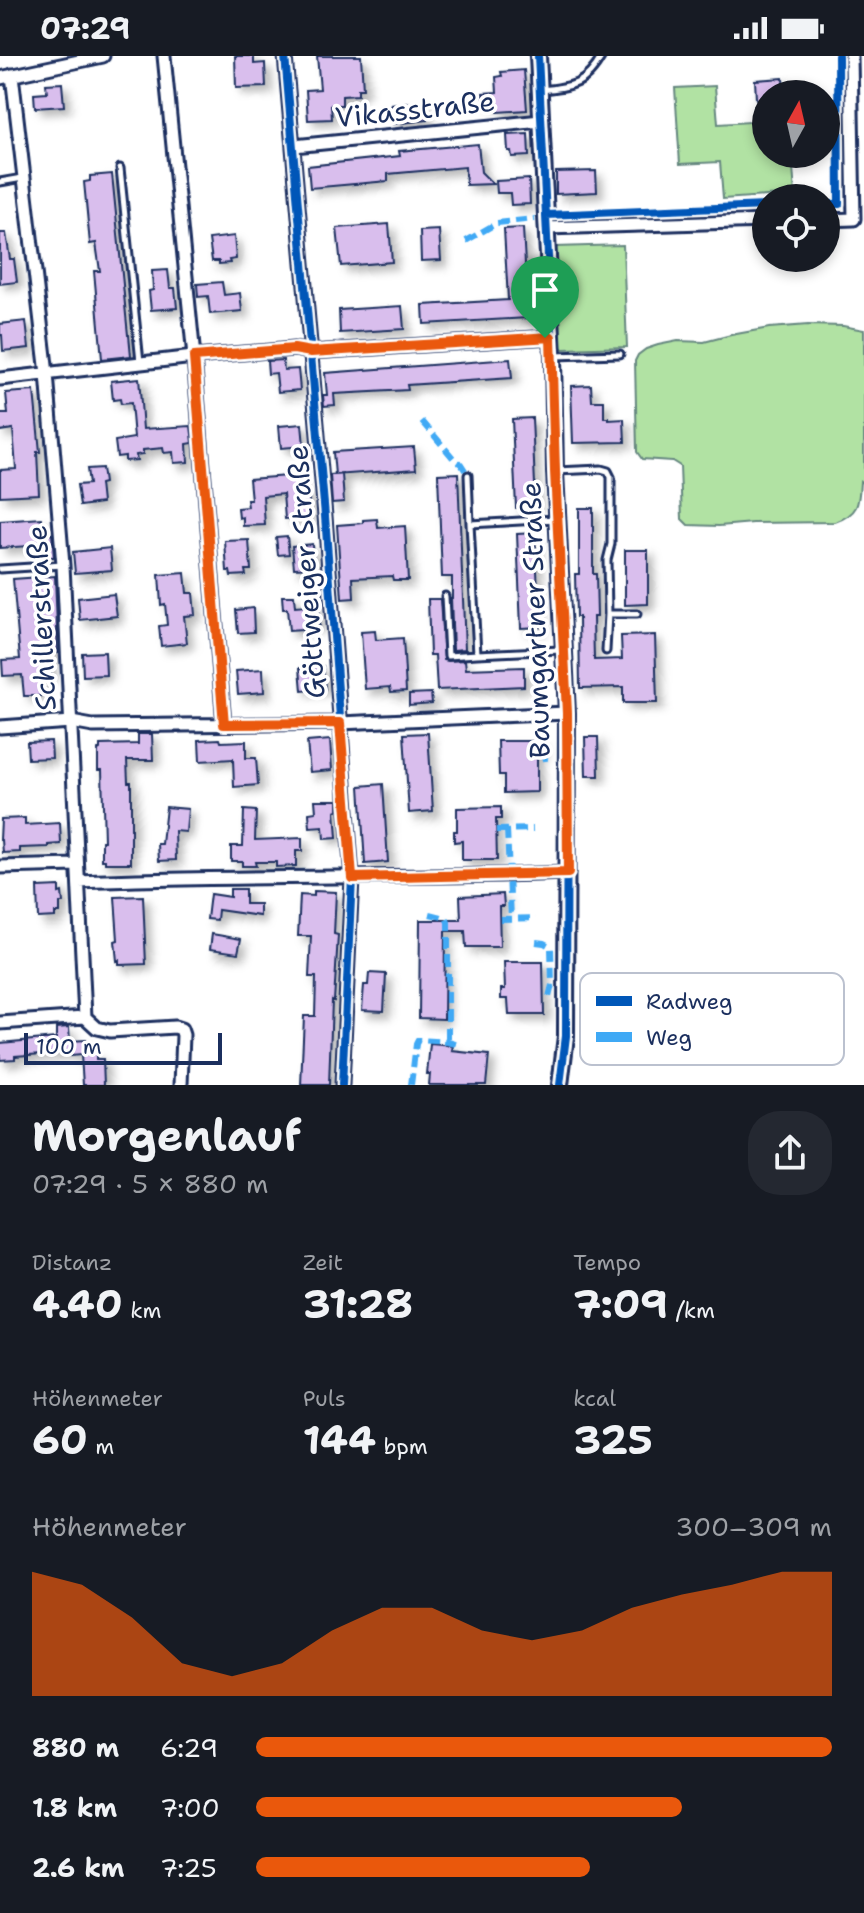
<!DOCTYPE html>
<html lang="de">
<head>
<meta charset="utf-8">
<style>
  :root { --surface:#171b24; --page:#242831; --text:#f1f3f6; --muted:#9ea1a6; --accent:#ea580c }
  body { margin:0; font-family:"Shantell Sans",sans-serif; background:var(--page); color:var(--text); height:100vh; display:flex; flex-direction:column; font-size:30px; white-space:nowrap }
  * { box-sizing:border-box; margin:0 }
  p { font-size:26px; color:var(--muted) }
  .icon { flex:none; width:44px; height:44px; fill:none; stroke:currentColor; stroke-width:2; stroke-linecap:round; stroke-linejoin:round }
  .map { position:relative; height:1029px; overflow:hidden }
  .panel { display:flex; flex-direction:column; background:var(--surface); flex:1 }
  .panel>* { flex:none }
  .needle { width:52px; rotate:8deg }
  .tools { position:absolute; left:752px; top:24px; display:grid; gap:16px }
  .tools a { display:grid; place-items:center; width:88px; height:88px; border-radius:50%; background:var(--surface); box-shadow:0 4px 12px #0003; font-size:40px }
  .scale { position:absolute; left:24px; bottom:20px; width:198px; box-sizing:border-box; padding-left:8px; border:4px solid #1b2f5e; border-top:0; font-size:22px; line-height:28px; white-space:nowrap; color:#1b2f5e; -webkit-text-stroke:6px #fff; paint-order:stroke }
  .pin { position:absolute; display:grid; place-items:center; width:68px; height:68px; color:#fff; margin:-82px -34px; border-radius:50% 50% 50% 0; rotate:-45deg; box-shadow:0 0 8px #0007 }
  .pin .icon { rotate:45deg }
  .round { display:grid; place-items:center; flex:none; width:84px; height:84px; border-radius:32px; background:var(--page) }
  .overview { display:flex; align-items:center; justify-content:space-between; height:136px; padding:0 32px }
  h1 { font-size:44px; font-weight:700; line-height:60px }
  .figures { display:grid; grid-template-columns:repeat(3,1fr); gap:12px; height:136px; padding:8px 32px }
  .figures div { display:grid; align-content:center }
  .figures b { font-size:40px; font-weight:700 }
  .figures small { font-size:22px; font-weight:400 }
  .figures p { font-size:22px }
  .chart { height:224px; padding:16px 32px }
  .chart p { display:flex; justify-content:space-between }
  .chart svg { width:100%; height:144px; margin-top:8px; fill:var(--accent); opacity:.7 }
  ul { padding:0 32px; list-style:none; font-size:26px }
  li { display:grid; grid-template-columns:128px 96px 1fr; align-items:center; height:60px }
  li i { height:20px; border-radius:10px; background:var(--accent) }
  .status { display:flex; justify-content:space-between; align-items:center; height:56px; padding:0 40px; background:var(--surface); direction:ltr }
  .status svg { height:22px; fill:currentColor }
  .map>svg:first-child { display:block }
</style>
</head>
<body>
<div class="status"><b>07:29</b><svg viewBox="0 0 49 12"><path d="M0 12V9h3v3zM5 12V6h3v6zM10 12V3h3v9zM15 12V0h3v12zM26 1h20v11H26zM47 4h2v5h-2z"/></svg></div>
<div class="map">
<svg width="864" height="1029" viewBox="0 0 864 1029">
  <defs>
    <filter id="shadow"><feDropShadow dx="6" dy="6" stdDeviation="4" flood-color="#0004"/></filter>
  </defs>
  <rect width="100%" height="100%" fill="#fff"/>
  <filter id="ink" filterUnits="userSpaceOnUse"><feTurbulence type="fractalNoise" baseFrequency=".0125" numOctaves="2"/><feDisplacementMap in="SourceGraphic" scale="16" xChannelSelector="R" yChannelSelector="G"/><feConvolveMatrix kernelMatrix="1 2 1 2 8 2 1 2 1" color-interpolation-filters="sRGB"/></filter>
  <g filter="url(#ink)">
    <path fill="#b1e2a3" stroke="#668880" stroke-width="2" d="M 715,30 L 718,68 L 766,65 L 766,98 L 792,98 L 795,138 L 723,143 L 720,106 L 680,108 L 675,32 Z
      M 623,189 L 627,291 L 563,293 L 560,290 L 555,191 Z
      M 808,269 L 843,270 L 864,274 L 864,428 L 860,425 C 859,447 859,458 835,466 L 753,467 L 719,470 L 688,469 L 682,463 L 680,410 L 672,405 L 642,403 L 637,396 L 635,305 L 638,299 L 646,293 L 658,289 L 678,285 L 704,286 L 731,279 L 769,272 Z"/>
    <path fill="#d9beed" stroke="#1b2f5e" stroke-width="2" filter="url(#shadow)" d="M 235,0 L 254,0 L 254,8 L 265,7 L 266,31 L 236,32 Z
      M 317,0 L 361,0 L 363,33 L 358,33 L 358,39 L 342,40 L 342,49 L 331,49 L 332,63 L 308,64 L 306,34 L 320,33 Z
      M 524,14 L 527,54 L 498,56 L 498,47 L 484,48 L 483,37 L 497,36 L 496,21 L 502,20 L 501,16 Z
      M 783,22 L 784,38 L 766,38 L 766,42 L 756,43 L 755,24 Z
      M 62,27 L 64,50 L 35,52 L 34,38 L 47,37 L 46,28 Z
      M 425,45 L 427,64 L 393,68 L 391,49 Z
      M 528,78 L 529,100 L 512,101 L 511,95 L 508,95 L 507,79 Z
      M 478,88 L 481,116 L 493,128 L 466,129 L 465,111 L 388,118 L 388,125 L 310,132 L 308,110 L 400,100 L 399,95 Z
      M 596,115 L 597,136 L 556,138 L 556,116 Z
      M 112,118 L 128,279 L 129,279 L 131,300 L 102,303 L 94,215 L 100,215 L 96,187 L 90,188 L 84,126 L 90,125 L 90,120 Z
      M 529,123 L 530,148 L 511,149 L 510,137 L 497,137 L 496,125 Z
      M 389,168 L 392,206 L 341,210 L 337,172 Z
      M 523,172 L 528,262 L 424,268 L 423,249 L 508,244 L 504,173 Z
      M 439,174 L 441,204 L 421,205 L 420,175 Z
      M 0,177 L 6,177 L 10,203 L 14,203 L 17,226 L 0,228 Z
      M 234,180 L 236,203 L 229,204 L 230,207 L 219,208 L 219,205 L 212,205 L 209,183 Z
      M 168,214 L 170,232 L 175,232 L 177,252 L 151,254 L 149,235 L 153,234 L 152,215 Z
      M 222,226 L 224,239 L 240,237 L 242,255 L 210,258 L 208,240 L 198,241 L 197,228 Z
      M 402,250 L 404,273 L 340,277 L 339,254 Z
      M 26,265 L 29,292 L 3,295 L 2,279 L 0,279 L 0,268 Z
      M 510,303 L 512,322 L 407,329 L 408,334 L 334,338 L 335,349 L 324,350 L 323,339 L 327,339 L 325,317 Z
      M 283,304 L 284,314 L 298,313 L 300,334 L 278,336 L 276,317 L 268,318 L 267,305 Z
      M 139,322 L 143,373 L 191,370 L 193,387 L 187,388 L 188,406 L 174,407 L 173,396 L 164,397 L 163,392 L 143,394 L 143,398 L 136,399 L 137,404 L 125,405 L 125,400 L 117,401 L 115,385 L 134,382 L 131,347 L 121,348 L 120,343 L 113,344 L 111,325 Z
      M 591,329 L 592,345 L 604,345 L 604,362 L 609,362 L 609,364 L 624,363 L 625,386 L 573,387 L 571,330 Z
      M 34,335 L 40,396 L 37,396 L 39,438 L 0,440 L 0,414 L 16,413 L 13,373 L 0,375 L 0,358 L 8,358 L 6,337 Z
      M 532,362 L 536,451 L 516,452 L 512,363 Z
      M 302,368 L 304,390 L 281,392 L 279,370 Z
      M 414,391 L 416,413 L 335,419 L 333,396 Z
      M 102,412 L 104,427 L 100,428 L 102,447 L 80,450 L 77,429 L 89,428 L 87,413 Z
      M 458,417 L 465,593 L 453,594 L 451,542 L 452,542 L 452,521 L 442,521 L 438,418 Z
      M 342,418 L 344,446 L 332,447 L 330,419 Z
      M 300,419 L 301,434 L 308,433 L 310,461 L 285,463 L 283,438 L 263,440 L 265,469 L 243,470 L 243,461 L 239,462 L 238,452 L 248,451 L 247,444 L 251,444 L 249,423 Z
      M 579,452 L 593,452 L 593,518 L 596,518 L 597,561 L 593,561 L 594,604 L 622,603 L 621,580 L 655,579 L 657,647 L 623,647 L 623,631 L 580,632 L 579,561 L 576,561 L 575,518 L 579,518 Z
      M 42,462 L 43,479 L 52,478 L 54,501 L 44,501 L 43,489 L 0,492 L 0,465 Z
      M 377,463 L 378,472 L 405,470 L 408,524 L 393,524 L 392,520 L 353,522 L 354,542 L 342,543 L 337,469 L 363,467 L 363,464 Z
      M 535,477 L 540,571 L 521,572 L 517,478 Z
      M 287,480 L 289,498 L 278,499 L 276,481 Z
      M 249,484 L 251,514 L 245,514 L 246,519 L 231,520 L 230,515 L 227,515 L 225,485 Z
      M 312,488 L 314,511 L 294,512 L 292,490 Z
      M 110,492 L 112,514 L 75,517 L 73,496 Z
      M 625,494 L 648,494 L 648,548 L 625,549 Z
      M 185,517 L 187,537 L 193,537 L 195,559 L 184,560 L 187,587 L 161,590 L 159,570 L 167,569 L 165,548 L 161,549 L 159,519 Z
      M 55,520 L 58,597 L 49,597 L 51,618 L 43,619 L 43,631 L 40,631 L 41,640 L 24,640 L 22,619 L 3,620 L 2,604 L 20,603 L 13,523 Z
      M 114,538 L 117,560 L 80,564 L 78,542 Z
      M 282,540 L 294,540 L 295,551 L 318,549 L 319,569 L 302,570 L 302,574 L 289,575 L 287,553 L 283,553 Z
      M 428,543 L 440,543 L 444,604 L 448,605 L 465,604 L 466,613 L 524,611 L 524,630 L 437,634 L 435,599 L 430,599 Z
      M 253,552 L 254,576 L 238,577 L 236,554 Z
      M 375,575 L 376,584 L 403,582 L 406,635 L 391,636 L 390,631 L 365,633 L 361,576 Z
      M 105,596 L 106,619 L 83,620 L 82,597 Z
      M 323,610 L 325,633 L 302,635 L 300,612 Z
      M 263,613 L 264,636 L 238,638 L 236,615 Z
      M 431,637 L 432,647 L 409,649 L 409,638 Z
      M 428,677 L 433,755 L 409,757 L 404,678 Z
      M 138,678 L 152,678 L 153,704 L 127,704 L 128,726 L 131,726 L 131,807 L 105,807 L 105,804 L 102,804 L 102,785 L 104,785 L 102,714 L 98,714 L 98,694 L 100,693 L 100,689 L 138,688 Z
      M 585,681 L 598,681 L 599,720 L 586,720 Z
      M 220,683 L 221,686 L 246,685 L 246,702 L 256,702 L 258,729 L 234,731 L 233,703 L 200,705 L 199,684 Z
      M 330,684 L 332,714 L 310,716 L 307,686 Z
      M 51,685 L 52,702 L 28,703 L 27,686 Z
      M 498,685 L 541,685 L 541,697 L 537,697 L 537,736 L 504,737 L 504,719 L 499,719 Z
      M 383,728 L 388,806 L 365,808 L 360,730 Z
      M 315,744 L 338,744 L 338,754 L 335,755 L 337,782 L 324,783 L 323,771 L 310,772 L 309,757 L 316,756 Z
      M 166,751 L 188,753 L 186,776 L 175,775 L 176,804 L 159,805 L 158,788 L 162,788 Z
      M 501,751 L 501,763 L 496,763 L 497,804 L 462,804 L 462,785 L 454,786 L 454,775 L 457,775 L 457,752 Z
      M 244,754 L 256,755 L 255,784 L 302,782 L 302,795 L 296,795 L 296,810 L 276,811 L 276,806 L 255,806 L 256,810 L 242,810 L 242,805 L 231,805 L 231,790 L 243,790 Z
      M 25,762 L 25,769 L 60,767 L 61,788 L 49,789 L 49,791 L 20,792 L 20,796 L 3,797 L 2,784 L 0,784 L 1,763 Z
      M 59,830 L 59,837 L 62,836 L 63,847 L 60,847 L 60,857 L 55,857 L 55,861 L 38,862 L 37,831 Z
      M 230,833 L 245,833 L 245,848 L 260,848 L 260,860 L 218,854 L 217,864 L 207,863 L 210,838 L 230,841 Z
      M 314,835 L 336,836 L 334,878 L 338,879 L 334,945 L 332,944 L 329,1029 L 301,1029 L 304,960 L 315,960 L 316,921 L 309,921 L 311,880 L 298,880 L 300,839 L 314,840 Z
      M 503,838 L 504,850 L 499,850 L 500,891 L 466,891 L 465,875 L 445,875 L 444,963 L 419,962 L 420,864 L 461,864 L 460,840 Z
      M 143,840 L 146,908 L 119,909 L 119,904 L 117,905 L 115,885 L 118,884 L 115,841 Z
      M 212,878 L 241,883 L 238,897 L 210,893 Z
      M 504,906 L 543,906 L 544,959 L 509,959 L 508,943 L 501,943 L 501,933 L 505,933 Z
      M 369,917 L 386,918 L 384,955 L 362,954 L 364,929 L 368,929 Z
      M 69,971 L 70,985 L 85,984 L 86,998 L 96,997 L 96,1003 L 103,1003 L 104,1029 L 83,1029 L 81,999 L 71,1000 L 71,996 L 15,1000 L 15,1003 L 0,1004 L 0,987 L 56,982 L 56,972 Z
      M 430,988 L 453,990 L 452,995 L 489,999 L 486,1029 L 429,1029 L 430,1018 L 427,1018 Z"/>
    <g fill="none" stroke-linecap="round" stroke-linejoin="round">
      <defs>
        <path id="service" d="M 541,34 C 572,31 586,29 602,0
          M 120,112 L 140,306
          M 0,126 L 23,122
          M 554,300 L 620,298
          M 556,415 L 601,413 L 608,415 L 611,421 L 611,488 L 607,504 L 608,558 L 606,595
          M 468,419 L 470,468 L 556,463
          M 470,468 L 477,598 L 561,594
          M 0,513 L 63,509
          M 445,540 L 448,600 L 477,598
          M 608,558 L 637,558"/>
        <path id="minor" d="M 164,0 L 194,301 L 224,668
          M 285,0 L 325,460 L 352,822 L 342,1029
          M 12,19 L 47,318 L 63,509 L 85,961
          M 0,22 L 103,0
          M 294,90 L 541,65
          M 826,164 L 854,163 L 851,0
          M 547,172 L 766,165
          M 0,323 L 194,301 L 294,293 L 311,296 L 551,281
          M 0,671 L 71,666 L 93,670 L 340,667 L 567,657
          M 0,811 L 76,809
          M 79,826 C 242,819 405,823 568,817
          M 0,967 L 85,961 L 97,972 L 110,975 L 175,971 L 181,973 L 183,979 L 181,1029"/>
        <path id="tertiary" d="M 538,0 L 553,300 L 555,415 L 567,657 L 566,980 L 560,1029"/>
      </defs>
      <use href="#service" stroke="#1b2f5e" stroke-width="11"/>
      <use href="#minor" stroke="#1b2f5e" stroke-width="17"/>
      <use href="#tertiary" stroke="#1b2f5e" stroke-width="20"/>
      <use href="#service" stroke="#fff" stroke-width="5"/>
      <use href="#minor" stroke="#fff" stroke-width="11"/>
      <use href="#tertiary" stroke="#fff" stroke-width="14"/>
      <path stroke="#3fa9f5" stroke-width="6" stroke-dasharray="12 6" stroke-linecap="butt" d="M 466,185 L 497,167 L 535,163
        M 422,365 L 454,403 L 461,408 L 468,419
        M 543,658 L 545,705
        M 507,773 L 511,863
        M 496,774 L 533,773
        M 430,858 L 446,862 L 448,866 L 448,986
        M 500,863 L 536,862
        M 536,886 L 544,887 L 551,891 L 552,929 L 549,941
        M 411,1029 L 416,988 L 418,984 L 448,986 L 459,989"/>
      <defs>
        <path id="cycleway" d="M 285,0 L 325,460 L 352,822 L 342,1029
          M 538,0 L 553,300 L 555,415 L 567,657 L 566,980 L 560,1029
          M 826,148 L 839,148 L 838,0
          M 546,159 L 766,150"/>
      </defs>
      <use href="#cycleway" stroke="#fff" stroke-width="13"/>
      <use href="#cycleway" stroke="#0057b8" stroke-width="8"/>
    </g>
  </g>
  <g fill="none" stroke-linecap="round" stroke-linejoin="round" filter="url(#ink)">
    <defs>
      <path id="route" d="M 551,281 L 555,415 L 567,657 L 568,817 L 352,822 L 340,667 L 224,668 L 194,301 L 294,293 L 311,296 Z"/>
    </defs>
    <use href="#route" stroke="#fff" stroke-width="16"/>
    <use href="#route" stroke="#ea580c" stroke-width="10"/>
  </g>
  <g text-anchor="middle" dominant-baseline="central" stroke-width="7" stroke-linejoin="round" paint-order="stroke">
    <g font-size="28" fill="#1b2f5e" stroke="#fff">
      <text transform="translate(415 53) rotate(-6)">Vikasstraße</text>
      <text transform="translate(306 516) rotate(-94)">Göttweiger Straße</text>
      <text transform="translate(41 562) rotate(-93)">Schillerstraße</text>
      <text transform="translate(535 564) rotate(-92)">Baumgartner Straße</text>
    </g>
  </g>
  <rect x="580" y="917" width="264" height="92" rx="12" fill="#fff" stroke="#bbc1cf" stroke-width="2"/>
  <rect x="596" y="940" width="36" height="10" fill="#0057b8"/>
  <rect x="596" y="976" width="36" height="10" fill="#3fa9f5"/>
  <g font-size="22" fill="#1b2f5e">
    <text x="646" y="953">Radweg</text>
    <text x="646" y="989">Weg</text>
  </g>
</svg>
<div class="tools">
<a><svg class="needle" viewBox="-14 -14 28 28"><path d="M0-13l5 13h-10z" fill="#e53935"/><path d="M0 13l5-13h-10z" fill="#9ea1a6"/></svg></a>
<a><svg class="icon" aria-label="locate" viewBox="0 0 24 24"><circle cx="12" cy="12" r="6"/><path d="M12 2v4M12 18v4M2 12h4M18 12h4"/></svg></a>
</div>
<div class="scale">100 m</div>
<div class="pin" style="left:545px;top:282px;background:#1e9e55"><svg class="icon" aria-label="arrive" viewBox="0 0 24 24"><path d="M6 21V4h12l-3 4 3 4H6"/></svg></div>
</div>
<section class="panel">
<div class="overview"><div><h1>Morgenlauf</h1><p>07:29 · 5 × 880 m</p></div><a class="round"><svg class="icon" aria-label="share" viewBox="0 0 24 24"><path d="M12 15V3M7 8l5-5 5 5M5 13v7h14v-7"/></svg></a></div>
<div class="figures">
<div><p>Distanz</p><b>4.40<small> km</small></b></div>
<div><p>Zeit</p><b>31:28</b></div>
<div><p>Tempo</p><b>7:09<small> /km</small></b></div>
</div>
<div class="figures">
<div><p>Höhenmeter</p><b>60<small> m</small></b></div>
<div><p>Puls</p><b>144<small> bpm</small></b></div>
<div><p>kcal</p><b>325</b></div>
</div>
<div class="chart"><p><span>Höhenmeter</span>300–309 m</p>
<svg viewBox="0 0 160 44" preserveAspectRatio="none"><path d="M0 44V6L10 10L20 20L30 34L40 38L50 34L60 24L70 17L80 17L90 24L100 27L110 24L120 17L130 13L140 10L150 6L160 6V44z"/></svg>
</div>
<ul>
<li><b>880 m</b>6:29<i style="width:100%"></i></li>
<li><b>1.8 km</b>7:00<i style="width:74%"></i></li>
<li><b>2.6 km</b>7:25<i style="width:58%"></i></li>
</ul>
</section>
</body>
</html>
